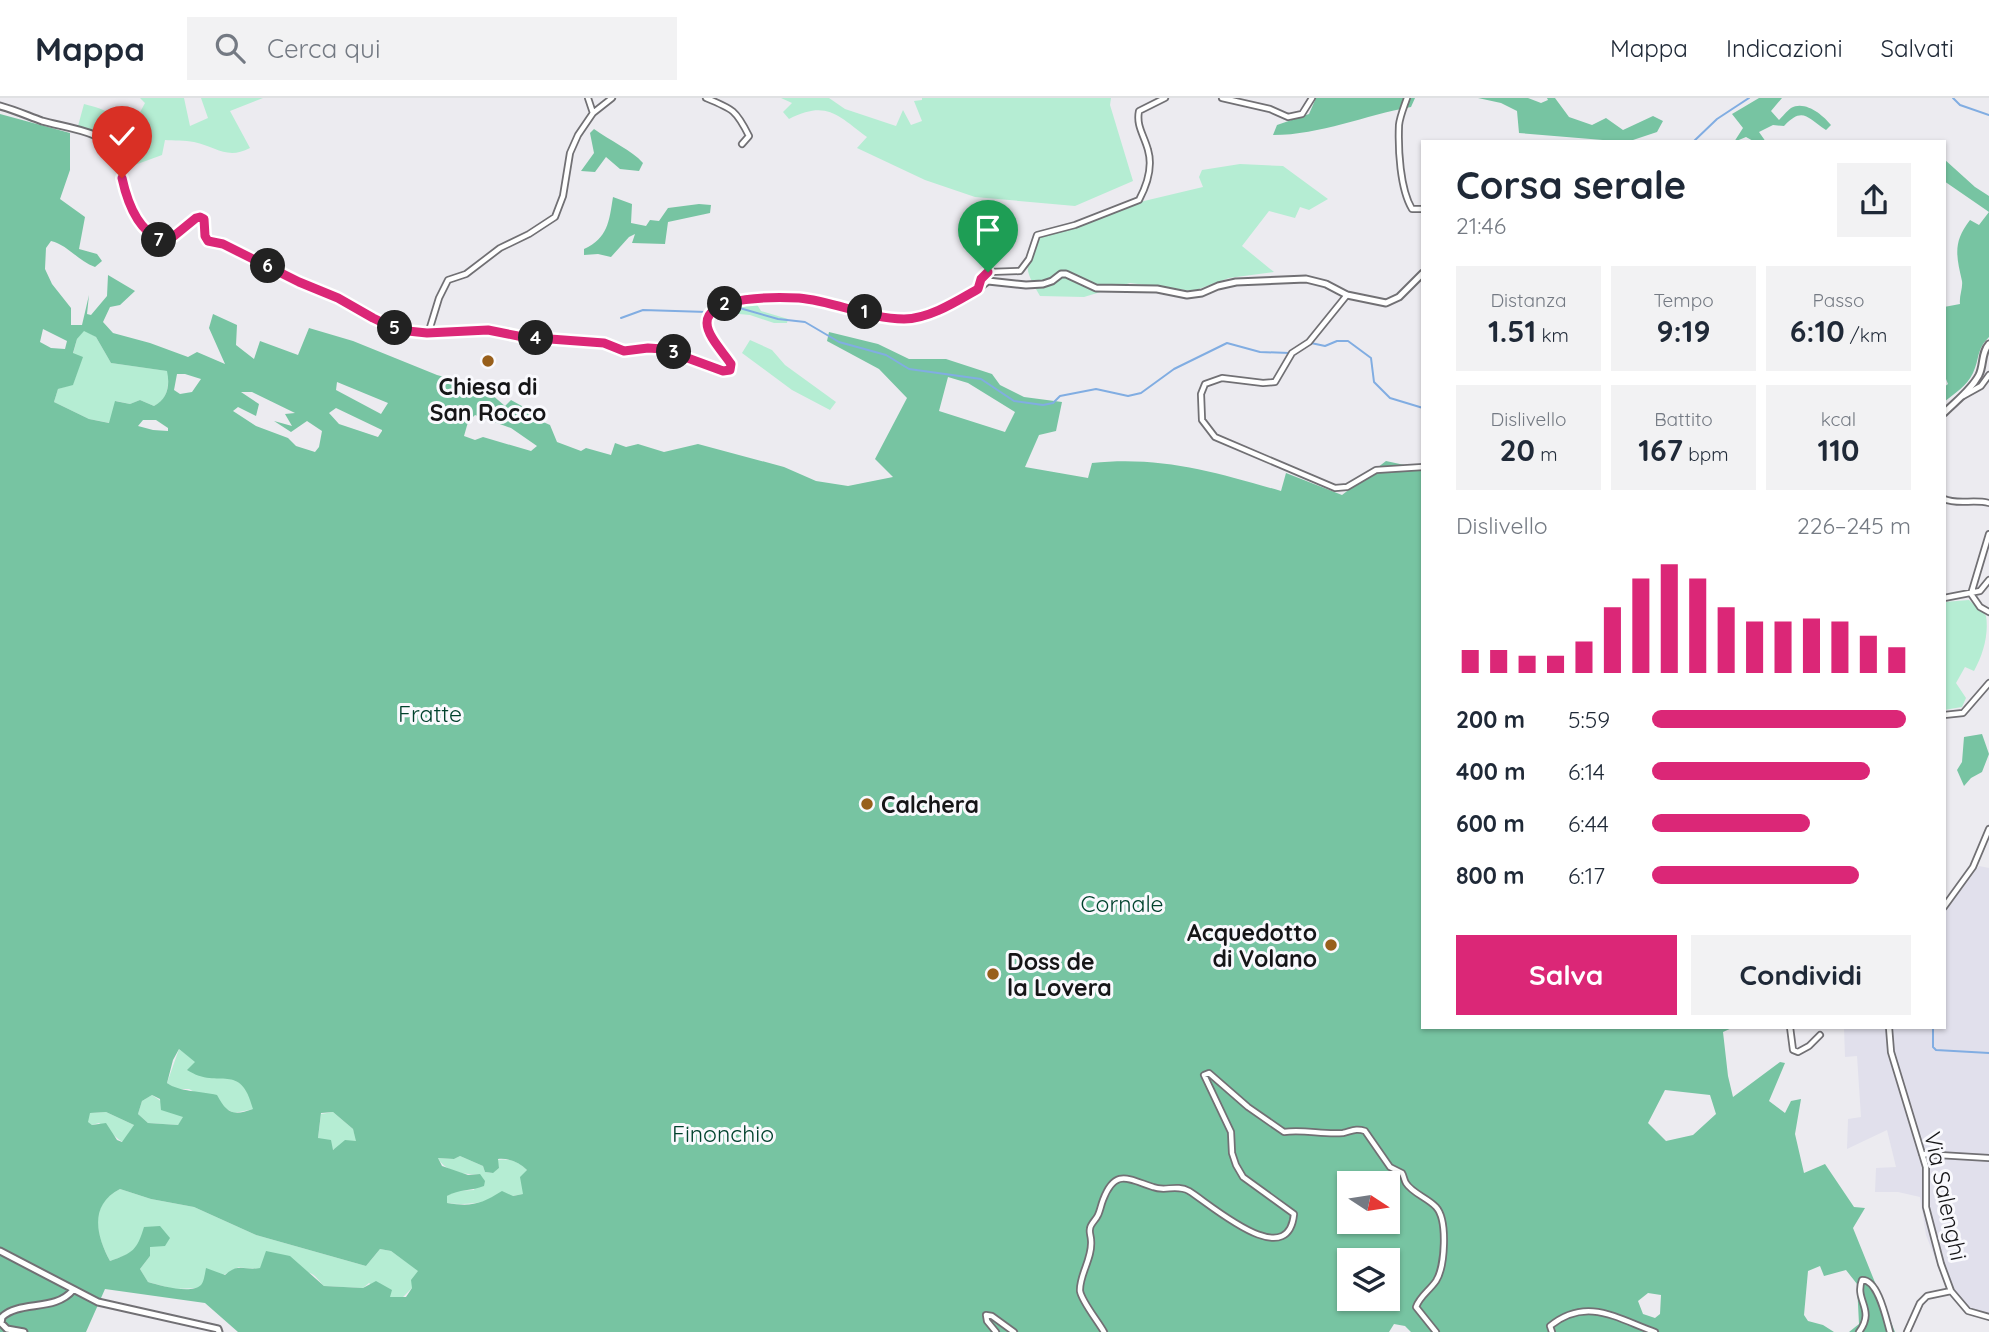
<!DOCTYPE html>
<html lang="it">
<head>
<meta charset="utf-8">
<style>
  :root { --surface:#fff; --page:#f2f2f3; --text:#1f2937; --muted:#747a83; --line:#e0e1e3; --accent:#db2777 }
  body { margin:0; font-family:Quicksand,sans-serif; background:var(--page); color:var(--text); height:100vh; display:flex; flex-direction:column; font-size:26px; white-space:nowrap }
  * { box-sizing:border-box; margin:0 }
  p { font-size:23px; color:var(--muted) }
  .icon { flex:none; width:38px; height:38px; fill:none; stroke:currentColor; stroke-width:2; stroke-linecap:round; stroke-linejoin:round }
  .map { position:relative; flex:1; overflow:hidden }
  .details { position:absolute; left:1421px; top:42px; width:525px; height:889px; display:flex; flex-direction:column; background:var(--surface); border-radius:0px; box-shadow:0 2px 5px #0004 }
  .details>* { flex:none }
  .needle { width:46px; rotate:102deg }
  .fabs { position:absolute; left:1337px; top:1073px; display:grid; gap:14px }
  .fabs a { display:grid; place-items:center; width:63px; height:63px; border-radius:0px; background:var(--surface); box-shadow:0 2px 5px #0004; font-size:35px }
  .pin { position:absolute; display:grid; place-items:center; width:60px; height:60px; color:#fff; margin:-72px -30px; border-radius:50% 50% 50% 0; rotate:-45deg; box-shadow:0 0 7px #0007 }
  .pin .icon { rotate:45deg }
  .km { position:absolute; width:35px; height:35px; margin:-18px; border-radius:50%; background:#222; color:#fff; font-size:19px; line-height:35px; text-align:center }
  .round { display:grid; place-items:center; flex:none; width:74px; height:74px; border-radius:0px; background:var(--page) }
  .head { display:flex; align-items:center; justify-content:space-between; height:119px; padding:0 35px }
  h1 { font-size:38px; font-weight:800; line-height:52px }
  .metrics { display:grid; grid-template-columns:repeat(3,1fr); gap:10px; height:119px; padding:7px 35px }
  .metrics div { display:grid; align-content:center; border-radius:0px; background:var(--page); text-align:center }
  .metrics b { font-size:30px; font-weight:800 }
  .metrics small { font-size:19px; font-weight:400 }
  .metrics p { font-size:19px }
  .chart { height:196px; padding:14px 35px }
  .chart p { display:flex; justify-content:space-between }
  .chart svg { width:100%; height:126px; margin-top:7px; stroke:var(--accent); stroke-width:6 }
  .button { display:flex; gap:14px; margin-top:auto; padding:14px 35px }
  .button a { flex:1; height:80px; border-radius:0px; background:var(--accent); color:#fff; font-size:28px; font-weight:800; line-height:80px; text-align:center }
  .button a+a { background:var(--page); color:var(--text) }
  ul { padding:0 35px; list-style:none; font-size:23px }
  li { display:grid; grid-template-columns:112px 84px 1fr; align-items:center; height:52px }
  li i { height:18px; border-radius:9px; background:var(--accent) }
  header { display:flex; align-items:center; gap:42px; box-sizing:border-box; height:98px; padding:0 35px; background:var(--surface); border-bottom:2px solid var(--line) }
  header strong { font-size:33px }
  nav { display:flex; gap:38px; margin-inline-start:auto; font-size:24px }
  .search { width:490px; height:63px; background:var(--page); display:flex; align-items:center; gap:18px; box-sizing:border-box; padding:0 24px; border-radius:0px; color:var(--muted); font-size:26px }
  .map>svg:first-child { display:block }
</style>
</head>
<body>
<header>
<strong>Mappa</strong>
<div class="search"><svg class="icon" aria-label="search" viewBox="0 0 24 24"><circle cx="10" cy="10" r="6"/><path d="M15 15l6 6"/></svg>Cerca qui</div>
<nav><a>Mappa</a><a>Indicazioni</a><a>Salvati</a></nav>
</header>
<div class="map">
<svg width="1989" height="1234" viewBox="0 0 1989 1234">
  <rect width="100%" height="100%" fill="#ecebf0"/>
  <path fill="#e1e0ec" d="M 1979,768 L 1989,770 L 1989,1222 L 1966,1216 L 1947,1191 L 1926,1137 L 1920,1099 L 1898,1094 L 1875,1094 L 1876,1070 L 1896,1069 L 1887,1032 L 1847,1051 L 1848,1021 L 1861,1019 L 1857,958 L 1845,959 L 1844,929 L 1944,929 L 1944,815 Z"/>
  <path fill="#b5edd3" d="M 140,0 L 184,0 L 190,28 L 208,20 L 201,0 L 263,0 L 230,13 L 250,50 C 227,62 217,49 194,44 C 185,42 174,43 165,42 L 162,57 L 132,68 L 127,65 L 149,43 L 138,18 L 145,5 Z
    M 781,0 L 829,0 L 845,11 L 896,28 L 903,12 L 911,27 L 922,23 L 914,3 L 922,2 L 922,0 L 1111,0 L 1110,7 L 1133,83 L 1075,108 L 975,99 L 925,82 L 857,50 L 867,39 C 837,17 827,2 789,21 L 783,14 L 792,5 Z
    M 84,6 C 106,11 135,23 126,50 L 119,50 L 78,28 Z
    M 1240,66 L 1283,68 L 1328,101 L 1309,112 L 1300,109 L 1295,120 L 1269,113 L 1242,148 L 1274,174 L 1229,180 L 1193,193 L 1130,185 L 1084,199 L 1040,198 C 1025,173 1024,169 1034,141 L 1144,103 L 1203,89 L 1199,79 L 1202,72 Z
    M 732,205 L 756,205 L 761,213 L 788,221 L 787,225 L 774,225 L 750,217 L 717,214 L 718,211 Z
    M 84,232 L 96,239 L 111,265 L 168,273 C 169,288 168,301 154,308 L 140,302 L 130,306 L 116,303 L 110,325 L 89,321 L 54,304 L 58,291 L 73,286 L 82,260 L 73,256 L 77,241 Z
    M 750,242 L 772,252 L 785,267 L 836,304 L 830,312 L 792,292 L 742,255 Z
    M 1969,502 C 1974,507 1982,512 1986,518 C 1989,536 1983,557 1974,573 L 1965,569 L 1956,585 L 1966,600 L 1962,609 L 1944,612 L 1944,504 Z
    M 179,951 L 196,964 L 234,981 L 248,991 L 254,1011 L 234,1015 L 189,991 L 176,991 L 167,985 Z
    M 152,997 L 184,1019 L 178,1027 L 148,1025 L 138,1016 L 142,1003 Z
    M 106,1014 L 134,1027 L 123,1044 C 118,1042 107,1030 99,1025 L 92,1027 L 87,1024 L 89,1015 Z
    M 333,1014 L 353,1031 L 357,1043 L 332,1052 L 318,1040 L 321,1016 Z
    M 460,1058 L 483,1068 L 485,1074 L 492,1075 L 499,1070 L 497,1062 C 509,1060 519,1064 527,1072 L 522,1085 L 524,1096 C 497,1100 474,1109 447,1105 L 447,1098 L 455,1093 L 474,1092 L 480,1076 C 465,1077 445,1074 438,1060 L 454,1061 Z
    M 120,1091 L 151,1101 L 194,1109 L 256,1137 L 366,1168 L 380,1151 L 391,1153 L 419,1173 L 412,1190 L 402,1200 L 389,1199 L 369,1185 L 363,1190 L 324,1188 C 321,1185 316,1178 312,1176 C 299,1169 256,1173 239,1169 L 198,1190 L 174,1191 L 148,1184 L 140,1171 L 150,1158 L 139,1147 L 129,1156 L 110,1163 C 96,1137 88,1107 120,1091 Z"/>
  <path fill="#77c4a2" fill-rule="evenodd" d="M 1316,0 L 1415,0 L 1411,9 C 1365,17 1321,37 1273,37 L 1277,27 L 1309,16 Z
    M 1478,0 L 1528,0 L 1541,5 L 1548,2 L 1547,0 L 1555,0 L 1569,19 L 1592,27 L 1606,20 L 1623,32 L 1653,18 L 1663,23 L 1657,34 L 1627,44 L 1519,35 L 1517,13 L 1501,5 Z
    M 1759,0 L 1782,0 L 1771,13 L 1779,22 C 1782,19 1787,13 1791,10 C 1805,2 1823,17 1831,27 L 1826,32 C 1807,20 1803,8 1784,28 L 1773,27 L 1759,34 L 1766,44 L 1755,44 L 1746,39 L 1734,44 L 1743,30 L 1732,16 Z
    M 0,16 L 70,35 L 70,72 L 60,101 L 85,119 L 79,151 L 97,156 L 102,163 L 95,169 C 78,163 68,147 51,143 L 46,150 L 45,171 L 52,186 L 71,210 L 71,227 L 82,227 L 89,197 L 87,216 L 91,217 L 107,198 L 108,177 L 135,193 L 120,207 L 110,209 L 103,224 L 113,235 L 150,245 L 188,259 L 197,254 L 225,266 L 209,230 L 213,216 L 237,227 L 236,247 L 254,261 L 260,243 L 298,257 L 309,230 L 353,243 L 437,277 L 484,290 L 505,308 L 511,302 L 529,312 L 532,319 L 550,327 L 557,344 L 581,353 L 586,350 L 611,357 L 615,345 L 626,349 L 638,346 L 664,354 L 698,346 L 784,369 L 816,383 L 848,388 L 893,379 L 875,361 L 907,300 L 879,271 L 827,243 L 829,234 L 878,246 L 909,261 L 946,261 L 992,276 L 1000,287 L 1024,299 L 1062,304 L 1056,333 L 1039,337 L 1025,369 L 1088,380 L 1092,365 C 1162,358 1214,374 1281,393 L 1286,375 L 1342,397 L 1386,363 L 1423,371 L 1423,929 L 1734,929 L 1723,934 L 1728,978 L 1733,999 L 1780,964 L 1785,965 L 1769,1003 L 1785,1015 L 1791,1003 L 1801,1001 L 1795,1036 L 1804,1075 L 1825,1066 L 1854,1109 L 1865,1110 L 1853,1130 L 1895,1234 L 1849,1234 L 1859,1226 L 1857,1186 L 1846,1172 L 1824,1178 L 1820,1168 L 1808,1173 L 1804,1217 L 1808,1223 L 1823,1227 L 1834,1234 L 1411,1234 L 1405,1228 L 1394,1226 L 1389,1234 L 238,1234 L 205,1205 L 105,1191 L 86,1234 L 0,1234 ZM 43,231 L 67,243 L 65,251 L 51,250 L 40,244 ZM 84,233 L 96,239 L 111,265 L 167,273 C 170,287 168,301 154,308 L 140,302 L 130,306 L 115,303 L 109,325 L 89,321 L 54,304 L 58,291 L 73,287 L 83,259 L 73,255 L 77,241 ZM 177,276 L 185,276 L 201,281 L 192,294 L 180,296 L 174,292 ZM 948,279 L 968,285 L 1015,314 L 1005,334 L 939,313 ZM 337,284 L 388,305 L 381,316 L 336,292 ZM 241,294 L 252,294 L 295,315 L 285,316 L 292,328 L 274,323 L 291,334 L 307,323 L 322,333 L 319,349 L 315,354 L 296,348 L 288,340 L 256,328 L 233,313 L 238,309 L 256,318 L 259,306 ZM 336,310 L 382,332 L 382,333 L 378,339 L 339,326 L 329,315 ZM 475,317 L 511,330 L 537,348 L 531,353 L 483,339 L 475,342 L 464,338 L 468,324 ZM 143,322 L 156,322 L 168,330 L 168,333 L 153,332 L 138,328 ZM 179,951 L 195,964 L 187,972 C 220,993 240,962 253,1011 C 234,1018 227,1016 217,997 C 201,993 179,994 167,985 L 173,962 ZM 1665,992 L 1710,997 L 1716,1016 L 1693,1037 L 1666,1043 L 1648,1025 ZM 152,997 L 160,1001 L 161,1012 L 183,1019 L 178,1027 L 148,1025 L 138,1016 L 142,1003 ZM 106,1014 L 134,1027 L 122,1044 L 117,1042 L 106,1025 L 92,1027 L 88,1024 L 90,1015 ZM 333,1014 L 353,1031 L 356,1043 L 345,1042 L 333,1052 L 331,1042 L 318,1040 L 321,1015 ZM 460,1058 L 483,1068 L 485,1074 L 493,1075 L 499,1070 L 498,1061 C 509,1060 519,1064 527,1072 L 520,1079 L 523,1096 L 513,1098 L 502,1093 C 481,1106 472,1109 447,1105 L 447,1098 C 459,1091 472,1093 484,1088 L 485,1083 L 480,1076 L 468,1077 L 442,1068 L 438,1060 L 454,1061 ZM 1349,1085 L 1388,1085 L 1388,1124 L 1349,1124 ZM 120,1091 L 151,1101 L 194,1109 L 256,1137 L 366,1168 L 380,1151 L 391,1153 L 418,1173 L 411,1182 L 412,1190 L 406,1199 L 390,1199 L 392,1192 L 376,1183 L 363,1190 L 324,1188 L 290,1158 L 266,1153 L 260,1170 C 244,1173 239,1164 225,1177 L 206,1170 C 205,1175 204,1184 201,1187 C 191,1197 159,1187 148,1184 L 140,1171 L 150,1158 L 150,1149 L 165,1148 L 170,1140 L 160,1128 L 144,1129 C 137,1152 133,1155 110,1163 C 96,1137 89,1107 120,1091 ZM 1349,1162 L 1388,1162 L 1388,1200 L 1349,1200 ZM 1648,1195 L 1661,1197 L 1660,1216 L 1655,1220 L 1643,1216 L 1638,1203 Z
    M 594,31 C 610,43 632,52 643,65 L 639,73 L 620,71 L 606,59 L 595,74 L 581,73 L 594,55 L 590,35 Z
    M 1944,61 L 1975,89 L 1989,98 L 1989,114 L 1944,83 Z
    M 613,99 L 632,106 L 631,125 L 646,128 L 650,122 L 659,123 L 668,110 L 699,106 L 711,107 L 710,115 L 668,124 L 665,146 L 632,145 L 635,136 L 629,139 L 611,159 L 598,156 L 584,157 L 584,151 C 608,140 609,124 613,99 Z
    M 1989,114 L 1989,239 C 1976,252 1980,260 1973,275 C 1967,288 1955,295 1944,304 L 1944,289 L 1948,286 L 1944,276 L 1944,209 L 1960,206 C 1959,198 1963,190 1962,183 C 1956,157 1953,144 1970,122 L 1979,127 Z
    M 1982,636 L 1989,656 L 1982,674 L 1971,680 L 1964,688 L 1957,672 L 1962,664 L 1964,639 Z"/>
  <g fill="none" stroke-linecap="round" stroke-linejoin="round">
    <path stroke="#81ade2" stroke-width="2" d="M 1953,0 L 1960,7 L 1989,17
      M 1693,44 L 1717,21 L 1749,0
      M 720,214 L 736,209 L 778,221 L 805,224 L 839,244 L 886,257 L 909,271 L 981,281 L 1014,303 L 1043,307 L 1053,305 L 1060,298 L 1096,291 L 1128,298 L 1141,295 L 1174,271 L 1227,245 L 1260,254 L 1289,255
      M 621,220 L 643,212 L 707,214
      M 1311,245 L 1325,248 L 1337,243 L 1348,243 L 1371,260 L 1374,284 L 1390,300 L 1423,310
      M 1933,929 L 1933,949 L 1936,952 L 1989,955"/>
    <defs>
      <path id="minor" d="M 588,0 L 593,15
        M 706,0 C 733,11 736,12 749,38 L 742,46
        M 1222,0 L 1270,11 L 1288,19 L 1302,16 L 1312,0
        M 1407,0 C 1404,9 1400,18 1399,27 C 1398,51 1400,91 1412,111 L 1423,111
        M 121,59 C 123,95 130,114 155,140
        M 978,190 L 981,181 L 988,174 L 1020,173 L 1029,161 L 1037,137 L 1075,127 L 1139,102 C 1147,87 1153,69 1148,52 C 1144,37 1136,28 1139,13 L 1165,0
        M 1347,197 L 1309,244 L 1292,255 L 1275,284 L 1263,285 L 1222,280 L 1205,286 L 1201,296 L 1202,322 L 1215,339 L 1335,390 L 1347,389 L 1376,372 L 1423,369
        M 428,236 L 439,200 L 448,182 L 466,176 L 500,150 L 529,136 L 555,119 L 563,98 L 570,55 L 578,37 L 593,15 L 612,0
        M 1963,298 L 1981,288 L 1989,277
        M 1944,401 C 1957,407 1974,401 1989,405
        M 1989,436 L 1971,496 L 1980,509 L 1989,514
        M 1944,500 L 1980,493 L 1989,482
        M 1944,617 L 1963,615 L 1989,585
        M 1944,809 L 1973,769 L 1989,731
        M 1790,929 L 1793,952 L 1798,954 L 1809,948 L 1820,937
        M 1889,929 L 1891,954 L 1926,1069 L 1926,1109 L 1941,1166 L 1951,1193 L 1968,1213 L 1989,1219
        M 1922,1056 L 1989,1060
        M 996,1234 L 987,1223 L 986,1217 L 992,1218 L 1014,1234
        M 1104,1234 C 1098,1223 1082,1204 1080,1193 C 1079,1177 1093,1160 1091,1142 C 1091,1138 1089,1135 1090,1131 C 1090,1126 1096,1122 1098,1117 C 1100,1113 1101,1107 1103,1102 C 1115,1070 1128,1081 1153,1089 C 1165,1094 1176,1086 1189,1093 C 1209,1105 1288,1176 1294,1116 L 1243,1079 L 1236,1067 L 1232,1055 L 1231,1034 L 1204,977 L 1209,975 L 1248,1009 L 1284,1034 C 1304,1031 1323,1037 1343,1035 C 1352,1033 1356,1030 1365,1033 L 1390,1069 L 1402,1075 C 1404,1078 1404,1082 1406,1085 C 1412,1095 1428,1100 1436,1109 C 1448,1122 1445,1169 1436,1183 C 1429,1193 1420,1198 1416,1209 L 1436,1234
        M 1552,1234 L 1550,1228 C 1587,1198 1618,1221 1655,1234
        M 1859,1234 C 1876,1211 1854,1203 1862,1182 C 1878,1181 1886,1220 1890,1234
        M 1907,1234 L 1920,1205 L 1927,1198 L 1951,1193"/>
      <path id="tertiary" d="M 0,8 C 15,12 28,18 42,23 C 66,30 108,33 121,59
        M 155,140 L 161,142 L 175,138 L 196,120 L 200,119 L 204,121 L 205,138 L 208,143 L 223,146 L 299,184 L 338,199 L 373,220 L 398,232 L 427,235 L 488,232 L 523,239 L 604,245 L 623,253 L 648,250 L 663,251 L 727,273 L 731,270 L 731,266 C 724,255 708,238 707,225 C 706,196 783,198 802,201 C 834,205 876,223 907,221 C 932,219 969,198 988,183 L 1026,187 L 1043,186 L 1052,183 L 1061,176 L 1066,176 L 1096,190 L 1157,191 L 1187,197 L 1202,195 L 1218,188 L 1236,184 L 1306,181 L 1326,186 L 1347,197 L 1386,205 L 1399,199 L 1423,175
        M 1944,315 C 1956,303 1971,292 1979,277 C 1984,267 1981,255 1989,246
        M 0,1153 L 98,1204 L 218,1231 L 219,1234
        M 24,1234 L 7,1231 L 1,1225 L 2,1219 C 20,1202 55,1214 73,1192"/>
    </defs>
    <use href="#minor" stroke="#717074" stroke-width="8"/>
    <use href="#tertiary" stroke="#717074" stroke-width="9"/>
    <use href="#minor" stroke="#fff" stroke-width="4.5"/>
    <use href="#tertiary" stroke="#fff" stroke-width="5"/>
  </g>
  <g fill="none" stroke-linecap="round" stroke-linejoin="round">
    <defs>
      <path id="route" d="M 122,80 C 127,103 137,132 161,142 L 174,138 L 196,120 L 200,119 L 204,121 L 205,138 L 208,143 L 223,146 L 299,184 L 338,200 L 373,220 L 398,232 L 427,235 L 488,232 L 523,239 L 604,245 L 624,253 L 648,250 L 663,251 L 723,273 L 730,272 L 731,266 C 724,255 707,238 707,225 C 707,197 779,199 799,200 C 834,203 869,221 904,221 C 929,221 957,203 978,191 L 981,181 L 988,174"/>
    </defs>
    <use href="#route" stroke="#fff" stroke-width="14"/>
    <use href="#route" stroke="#db2777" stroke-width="9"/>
  </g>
  <g fill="#985f1b" stroke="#f9f9fd" stroke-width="2.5">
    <circle cx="488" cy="263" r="7"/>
    <circle cx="867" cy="706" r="7"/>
    <circle cx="1331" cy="847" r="7"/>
    <circle cx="993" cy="876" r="7"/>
  </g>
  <g text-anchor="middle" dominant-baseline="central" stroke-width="6" stroke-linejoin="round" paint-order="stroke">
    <g font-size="23" font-weight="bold" fill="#151517" stroke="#f9f9fd" text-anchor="start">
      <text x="488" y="288" text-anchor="middle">Chiesa di<tspan x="488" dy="26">San Rocco</tspan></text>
      <text x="881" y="706">Calchera</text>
      <text x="1317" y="834" text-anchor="end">Acquedotto<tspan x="1317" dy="26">di Volano</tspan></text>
      <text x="1007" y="863">Doss de<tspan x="1007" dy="26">la Lovera</tspan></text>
    </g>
    <g font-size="23" fill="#00422d" stroke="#f9f9fd">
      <text x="430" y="615">Fratte</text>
      <text x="1122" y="805">Cornale</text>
      <text x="723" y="1035">Finonchio</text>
    </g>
    <g font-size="23" fill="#151517" stroke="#f9f9fd">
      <text transform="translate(1946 1098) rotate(78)">Via Salenghi</text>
    </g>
  </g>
</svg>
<div class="fabs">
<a><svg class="needle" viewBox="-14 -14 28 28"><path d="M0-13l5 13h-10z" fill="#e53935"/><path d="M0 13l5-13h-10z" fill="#747a83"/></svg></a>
<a><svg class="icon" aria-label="layers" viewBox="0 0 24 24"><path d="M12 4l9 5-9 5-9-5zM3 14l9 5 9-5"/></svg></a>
</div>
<div class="pin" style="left:988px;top:174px;background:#1e9e55"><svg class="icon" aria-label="arrive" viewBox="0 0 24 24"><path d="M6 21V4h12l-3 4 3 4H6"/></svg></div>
<div class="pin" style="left:122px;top:80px;background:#d93025"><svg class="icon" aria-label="check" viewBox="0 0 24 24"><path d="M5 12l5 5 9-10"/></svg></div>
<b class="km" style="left:865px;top:214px">1</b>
<b class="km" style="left:725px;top:206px">2</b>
<b class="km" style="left:674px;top:254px">3</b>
<b class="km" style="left:536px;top:240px">4</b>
<b class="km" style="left:395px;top:230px">5</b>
<b class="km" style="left:268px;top:168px">6</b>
<b class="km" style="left:159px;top:142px">7</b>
<section class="details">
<div class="head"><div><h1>Corsa serale</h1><p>21:46</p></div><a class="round"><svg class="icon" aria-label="share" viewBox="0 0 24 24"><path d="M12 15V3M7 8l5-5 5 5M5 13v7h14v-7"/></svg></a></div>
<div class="metrics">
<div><p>Distanza</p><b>1.51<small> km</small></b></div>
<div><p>Tempo</p><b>9:19</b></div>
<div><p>Passo</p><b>6:10<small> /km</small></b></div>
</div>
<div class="metrics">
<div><p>Dislivello</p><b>20<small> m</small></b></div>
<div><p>Battito</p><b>167<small> bpm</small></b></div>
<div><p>kcal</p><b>110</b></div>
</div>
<div class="chart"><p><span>Dislivello</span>226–245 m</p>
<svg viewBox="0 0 160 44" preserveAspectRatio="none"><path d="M5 44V36M15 44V36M25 44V38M35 44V38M45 44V33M55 44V21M65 44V11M75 44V6M85 44V11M95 44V21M105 44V26M115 44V26M125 44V25M135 44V26M145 44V31M155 44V35"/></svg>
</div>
<ul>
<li><b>200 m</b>5:59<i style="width:98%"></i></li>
<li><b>400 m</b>6:14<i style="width:84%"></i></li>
<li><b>600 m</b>6:44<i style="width:61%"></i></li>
<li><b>800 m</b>6:17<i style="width:80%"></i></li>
</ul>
<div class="button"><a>Salva</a><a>Condividi</a></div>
</section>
</div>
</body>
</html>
